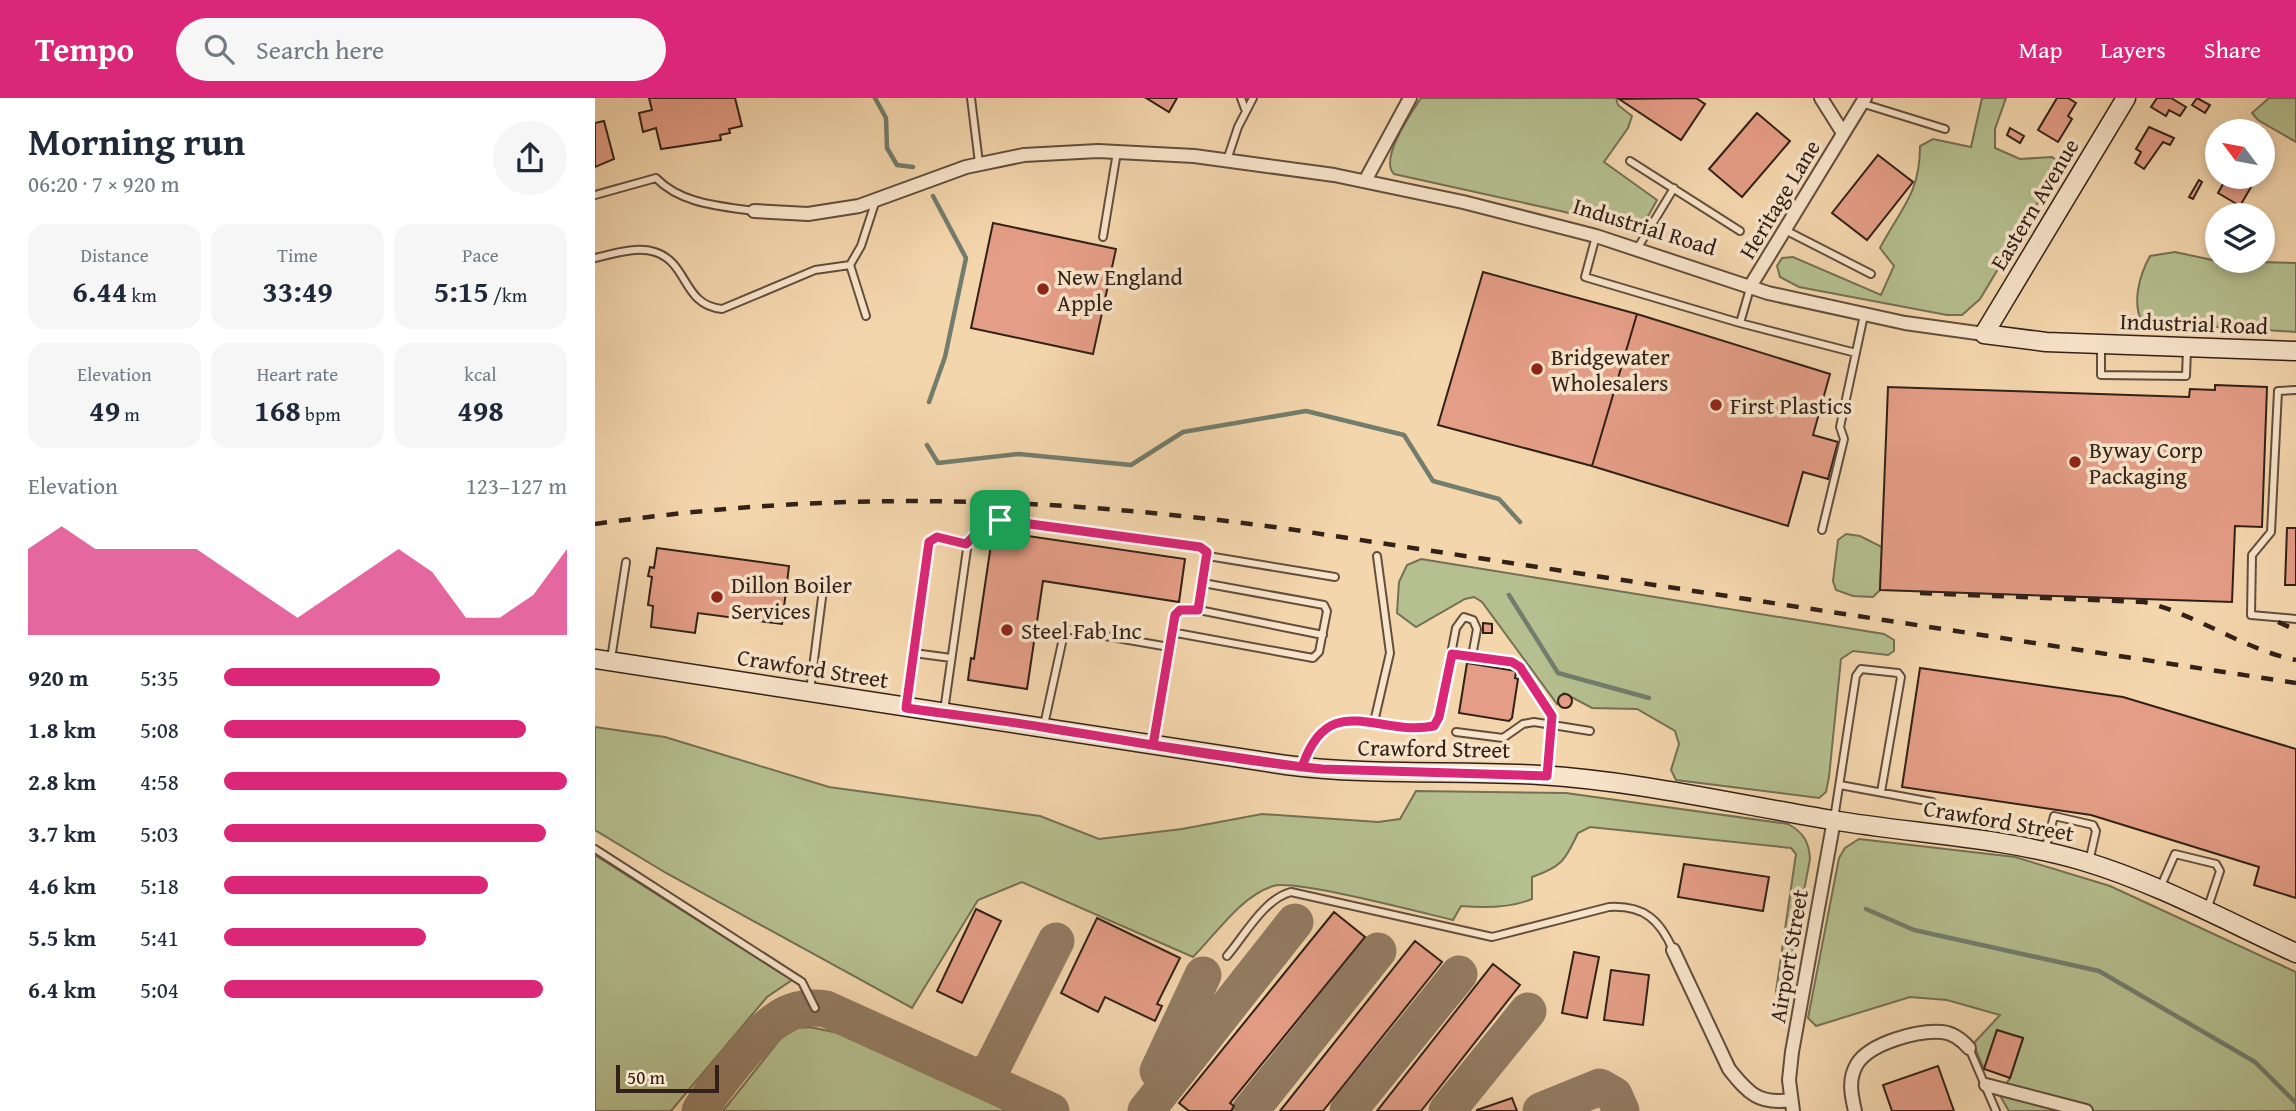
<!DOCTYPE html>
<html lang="en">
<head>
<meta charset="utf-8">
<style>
  :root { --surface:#fff; --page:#f6f6f7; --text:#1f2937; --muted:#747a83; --accent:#db2777 }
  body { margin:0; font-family:"Gentium Book Plus",serif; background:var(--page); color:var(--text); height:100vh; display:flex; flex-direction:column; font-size:26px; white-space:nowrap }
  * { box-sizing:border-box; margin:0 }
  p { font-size:23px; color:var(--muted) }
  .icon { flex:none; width:38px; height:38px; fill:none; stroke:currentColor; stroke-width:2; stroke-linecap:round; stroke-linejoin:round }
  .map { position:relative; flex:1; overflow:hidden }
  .drawer { display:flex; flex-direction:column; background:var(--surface); width:595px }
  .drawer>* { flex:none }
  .needle { width:46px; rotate:302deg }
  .tools { position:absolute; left:1610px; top:21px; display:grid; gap:14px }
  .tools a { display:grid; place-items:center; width:70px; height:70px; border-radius:50%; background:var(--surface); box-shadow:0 4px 10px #0003; font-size:35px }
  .scale { position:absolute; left:21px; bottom:18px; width:103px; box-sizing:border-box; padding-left:7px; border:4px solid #322119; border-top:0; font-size:19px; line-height:24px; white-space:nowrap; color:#322119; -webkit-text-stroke:5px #f8e4ca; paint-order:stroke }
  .pin { position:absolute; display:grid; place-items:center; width:60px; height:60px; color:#fff; margin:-30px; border-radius:14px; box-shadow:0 4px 10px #0006 }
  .round { display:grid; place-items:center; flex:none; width:74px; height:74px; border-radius:37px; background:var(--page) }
  .summary { display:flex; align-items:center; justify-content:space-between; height:119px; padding:0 28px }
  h1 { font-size:38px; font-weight:800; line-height:52px }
  .stats { display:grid; grid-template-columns:repeat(3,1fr); gap:10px; height:119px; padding:7px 28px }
  .stats div { display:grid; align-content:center; border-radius:18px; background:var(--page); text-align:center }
  .stats b { font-size:30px; font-weight:800 }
  .stats small { font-size:19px; font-weight:400 }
  .stats p { font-size:19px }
  .chart { height:196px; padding:14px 28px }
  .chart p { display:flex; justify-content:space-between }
  .chart svg { width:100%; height:126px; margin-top:7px; fill:var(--accent); opacity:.7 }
  ul { padding:0 28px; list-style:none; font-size:23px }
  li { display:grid; grid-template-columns:112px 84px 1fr; align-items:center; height:52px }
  li i { height:18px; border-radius:9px; background:var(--accent) }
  header { display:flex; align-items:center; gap:42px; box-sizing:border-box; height:98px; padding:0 35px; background:var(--accent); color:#fff }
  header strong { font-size:33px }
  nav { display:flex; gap:38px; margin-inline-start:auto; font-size:24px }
  .search { width:490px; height:63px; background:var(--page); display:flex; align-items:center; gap:18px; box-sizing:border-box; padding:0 24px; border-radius:38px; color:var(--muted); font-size:26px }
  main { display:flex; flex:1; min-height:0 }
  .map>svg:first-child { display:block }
</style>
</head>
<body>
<header>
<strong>Tempo</strong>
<div class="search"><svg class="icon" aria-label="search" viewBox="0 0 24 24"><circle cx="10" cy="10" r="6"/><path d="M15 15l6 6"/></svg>Search here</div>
<nav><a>Map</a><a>Layers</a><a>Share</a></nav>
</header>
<main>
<section class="drawer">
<div class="summary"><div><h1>Morning run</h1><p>06:20 · 7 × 920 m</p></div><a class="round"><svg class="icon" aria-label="share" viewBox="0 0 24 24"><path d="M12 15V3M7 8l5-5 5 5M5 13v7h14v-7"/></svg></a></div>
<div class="stats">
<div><p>Distance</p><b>6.44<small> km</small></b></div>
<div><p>Time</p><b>33:49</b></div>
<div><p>Pace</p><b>5:15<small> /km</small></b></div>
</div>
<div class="stats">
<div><p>Elevation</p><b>49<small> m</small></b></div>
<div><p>Heart rate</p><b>168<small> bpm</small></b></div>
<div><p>kcal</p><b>498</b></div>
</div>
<div class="chart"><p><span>Elevation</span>123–127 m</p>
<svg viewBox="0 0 160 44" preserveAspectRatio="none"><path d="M0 44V14L10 6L20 14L30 14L40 14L50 14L60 22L70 30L80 38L90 30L100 22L110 14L120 22L130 38L140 38L150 30L160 14V44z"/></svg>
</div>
<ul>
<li><b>920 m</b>5:35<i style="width:63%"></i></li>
<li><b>1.8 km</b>5:08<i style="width:88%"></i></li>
<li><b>2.8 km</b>4:58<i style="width:100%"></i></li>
<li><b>3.7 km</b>5:03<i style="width:94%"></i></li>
<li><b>4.6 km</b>5:18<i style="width:77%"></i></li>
<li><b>5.5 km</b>5:41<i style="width:59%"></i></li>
<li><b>6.4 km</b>5:04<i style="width:93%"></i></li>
</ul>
</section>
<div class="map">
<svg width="1701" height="1013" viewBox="0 0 1701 1013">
  <rect width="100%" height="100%" fill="#f4d6ad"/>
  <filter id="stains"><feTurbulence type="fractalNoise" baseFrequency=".00286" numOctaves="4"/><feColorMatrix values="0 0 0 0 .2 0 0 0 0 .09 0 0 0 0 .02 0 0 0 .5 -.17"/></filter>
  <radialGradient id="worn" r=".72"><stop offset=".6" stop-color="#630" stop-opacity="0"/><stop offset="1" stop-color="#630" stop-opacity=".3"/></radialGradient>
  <path fill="#b5bf8f" stroke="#747054" stroke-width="2" d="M 826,0 L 1021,0 L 1023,7 L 1037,18 L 1033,30 L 1009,64 L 1062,102 L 1046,131 L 1037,134 L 970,114 L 799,76 C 784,61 816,15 826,0 Z
    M 1387,0 L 1411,0 L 1400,31 L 1400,50 L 1425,61 L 1457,59 L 1466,66 L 1385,201 L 1367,217 L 1352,217 L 1204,189 L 1185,179 L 1182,168 L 1187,160 L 1198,159 L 1286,197 L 1299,168 L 1285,150 C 1306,110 1325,96 1325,48 L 1338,41 L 1376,49 Z
    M 1674,0 L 1701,0 L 1701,44 L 1663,22 L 1657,15 Z
    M 1580,154 L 1622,163 L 1701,165 L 1701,234 L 1547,224 C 1537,205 1544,178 1555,158 Z
    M 1251,436 L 1265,438 L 1287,449 L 1285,492 L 1278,499 L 1258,498 L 1241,492 L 1238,483 L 1243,442 Z
    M 826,461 L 1289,536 L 1299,542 L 1299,553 L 1293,557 L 1258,553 L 1246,561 L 1234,679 L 1231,694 L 1224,700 L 1081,682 L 1076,672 L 1084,646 L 1080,633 L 1042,611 L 997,610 L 969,595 L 962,606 L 887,504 L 879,499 L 870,501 L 821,529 L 802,515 L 804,484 L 812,467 Z
    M 0,629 L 70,639 L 234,689 L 445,718 L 504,741 L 587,731 L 667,716 L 783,724 L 805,721 L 821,693 L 971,695 L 1193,726 C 1209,735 1214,744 1215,761 L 1188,903 L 1183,903 L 1181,893 L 1201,756 L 1196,750 L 995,729 L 983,735 C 970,763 966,769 937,779 L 937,801 C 915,810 889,810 866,808 L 858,822 C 828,815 699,781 678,788 C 646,798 621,836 598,859 L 427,784 L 383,802 L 317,910 L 71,775 L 0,732 Z
    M 1264,741 L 1420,759 L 1515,788 L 1701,874 L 1701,1013 L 1414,1013 L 1404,996 L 1415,980 L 1428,941 L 1402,932 L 1389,971 L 1378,946 L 1405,917 L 1352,902 L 1315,899 L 1221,928 L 1213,920 L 1244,760 L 1250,750 Z
    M 0,757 L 197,882 L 172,899 L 76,1013 L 0,1013 Z
    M 215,929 L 243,935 L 413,1013 L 128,1013 L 186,940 L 203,930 Z"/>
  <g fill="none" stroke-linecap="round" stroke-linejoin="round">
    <path stroke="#727d6d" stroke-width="4.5" d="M 280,0 L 291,20 L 292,50 L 302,67 L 318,69
      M 334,304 L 350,259 L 371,160 L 338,98
      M 332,347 L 343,365 L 424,356 L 536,367 L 588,334 L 711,313 L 809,337 L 838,383 L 904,401 L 925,424
      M 914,497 L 963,575 L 1054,600
      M 1271,811 L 1319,832 L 1504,873 L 1660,964 L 1701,1005"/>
    <path stroke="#937c63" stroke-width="37" d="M 563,973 L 608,877
      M 378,978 L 389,977 L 398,968 L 461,843
      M 105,1013 C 116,993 161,937 179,924 C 194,912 212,908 231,911 L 456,1013
      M 551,1013 L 700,824
      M 655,1013 L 783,853
      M 753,1013 L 864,876
      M 852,1013 L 933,913
      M 946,1013 L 1005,989 L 1019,997 L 1026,1013"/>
  </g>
  <path fill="#e49d86" stroke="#322119" stroke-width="2" d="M 54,0 L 140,0 L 147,28 L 134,31 L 135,35 L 125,37 L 126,42 L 66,51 L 61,30 L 48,34 L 44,15 L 57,12 Z
    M 551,0 L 582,0 L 574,14 Z
    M 1101,0 L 1110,6 L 1086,42 L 1024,1 Z
    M 1462,0 L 1473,0 L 1481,5 L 1473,18 L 1477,21 L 1463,44 L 1443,32 Z
    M 1562,0 L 1576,0 L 1591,9 L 1585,18 L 1574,12 L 1571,18 L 1556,9 Z
    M 1602,0 L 1615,7 L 1610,15 L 1597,7 Z
    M 1162,15 L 1195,43 L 1147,99 L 1114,71 Z
    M 9,23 L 19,61 L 0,69 L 0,25 Z
    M 1554,29 L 1579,40 L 1575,47 L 1568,44 L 1549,71 L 1540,65 L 1546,54 L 1541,51 Z
    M 1415,30 L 1429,38 L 1425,45 L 1412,37 Z
    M 1283,57 L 1318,84 L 1272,142 L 1237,115 Z
    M 1632,79 L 1649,79 L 1659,84 L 1645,108 L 1623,95 Z
    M 1604,82 L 1607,84 L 1598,101 L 1594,99 Z
    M 398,125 L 521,151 L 498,256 L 376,230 Z
    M 888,174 L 1042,216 L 997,368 L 843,327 Z
    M 1042,216 L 1235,276 L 1218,337 L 1243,344 L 1233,381 L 1208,374 L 1193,428 L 997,368 Z
    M 1620,287 L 1672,289 L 1667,429 L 1640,428 L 1637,504 L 1285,492 L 1293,289 L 1594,299 L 1595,291 L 1620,292 Z
    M 1692,430 L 1701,430 L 1701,487 L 1690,487 Z
    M 398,433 L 590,461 L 584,504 L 448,483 L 432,591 L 373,582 L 376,560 L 379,561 Z
    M 62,450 L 194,468 L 187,526 L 103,515 L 100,535 L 56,529 L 58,508 L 53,507 L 57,479 L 53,478 L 55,469 L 59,470 Z
    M 888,525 L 897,526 L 897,535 L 888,535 Z
    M 872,565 L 921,573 L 920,580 L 923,581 L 917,620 L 914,623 L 864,615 Z
    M 1325,570 L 1528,599 L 1701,651 L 1701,800 L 1659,787 L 1664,769 L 1496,717 L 1307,689 Z
    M963 603a7 7 0 1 1 14 0a7 7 0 1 1-14 0Z
    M 1089,766 L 1174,779 L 1168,813 L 1083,799 Z
    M 381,811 L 406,823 L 367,905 L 342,893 Z
    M 739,814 L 770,839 L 635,1005 L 639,1008 L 636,1013 L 594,1013 L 584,1005 Z
    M 502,820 L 585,860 L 562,906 L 567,908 L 560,923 L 510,899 L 503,914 L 466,895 Z
    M 820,843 L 847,864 L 728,1013 L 685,1013 Z
    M 979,854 L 1004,859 L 992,920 L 967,915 Z
    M 898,866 L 925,887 L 826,1013 L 782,1013 Z
    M 1016,872 L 1054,877 L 1048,927 L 1009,922 Z
    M 1402,932 L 1428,940 L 1415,980 L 1389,971 Z
    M 1343,968 L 1359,1013 L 1297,1013 L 1288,987 Z
    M 917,1000 L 922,1013 L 882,1013 L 882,1012 Z"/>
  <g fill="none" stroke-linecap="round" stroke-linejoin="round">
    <defs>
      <path id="lane" d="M 376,0 L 384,65
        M 646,0 L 650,11
        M 1266,5 L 1350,31
        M 632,62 L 643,29 L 658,0
        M 1035,63 L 1145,133
        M 0,97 L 61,80 C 86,106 125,108 159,113
        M 1190,132 L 1276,176
        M 1001,138 L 990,179 L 1145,225 L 1156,187
        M 508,139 L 522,54
        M 1042,151 L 1079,90
        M 0,160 C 18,156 41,148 60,154 C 94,165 87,207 127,211 L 220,172 L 255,167
        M 271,218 L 255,167 L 266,148 L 280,105
        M 1145,225 L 1261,255
        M 1506,247 L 1506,277 L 1591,278 L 1592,251
        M 1701,292 L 1683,293 L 1676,434 L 1657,457 L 1656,517 L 1701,521
        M 1227,432 L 1249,341 L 1245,329 L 1269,217
        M 371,446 L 392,425 L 405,422 L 605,449 L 610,451 L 613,458 L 603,512
        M 613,458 L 740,479
        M 576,534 L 718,560 L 724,554 L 732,513 L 729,507 L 608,485
        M 319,555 L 356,560
        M 857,556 L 917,564 L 925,569 L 957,618 L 952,676
        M 16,561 L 31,464
        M 215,593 L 229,484
        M 311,607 L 334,444 L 342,439 L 366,443 L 372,451 L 349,613
        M 779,624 L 795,555 L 782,458
        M 449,627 L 470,531 L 574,549
        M 861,634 L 908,640 L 928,626 L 939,624 L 995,633
        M 558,645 L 582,513 L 594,510 L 728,537
        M 708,668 C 734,590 784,639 839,628 L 844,619 L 861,530 L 869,519 L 878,522 L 882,531 L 877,558
        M 1245,687 L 1337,704
        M 1239,721 L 1261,578 L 1266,571 L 1303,575 L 1306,579 L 1286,694
        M 0,751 L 207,884 L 220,910
        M 1450,752 L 1459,718 L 1498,727 L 1501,733 L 1494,764
        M 1566,788 L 1580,756 L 1621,766 L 1625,773 L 1612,812
        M 632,858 C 650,837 669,801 696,794 L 897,839 L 1014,809 C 1049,807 1065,822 1078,852
        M 1374,950 L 1401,1013"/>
      <path id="street" d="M 1226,0 L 1248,35
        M 770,83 L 815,0
        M 159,113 L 213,116 L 264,108 L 371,69 L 429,57 L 503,53 L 599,58 L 739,77 L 868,104 L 1001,138 L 1173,195 L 1310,225 L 1389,236
        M 1156,187 L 1270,0
        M 1078,852 L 1134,971 C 1153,995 1164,1007 1196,1002
        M 1391,987 L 1491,1013
        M 1198,1013 L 1194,982 L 1197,954 L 1239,722
        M 1260,1013 C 1256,996 1253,981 1262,966 C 1275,945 1323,932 1347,934 C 1358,935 1367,942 1374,950"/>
      <path id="secondary" d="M 1531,0 L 1389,236 L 1451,244 L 1701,253
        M 0,561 L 691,667 C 775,678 860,672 944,677 C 1043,683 1140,706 1237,722 C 1321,736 1406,739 1488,763 C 1562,785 1631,823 1701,855"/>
    </defs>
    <use href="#lane" stroke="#624e3e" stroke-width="10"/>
    <use href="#street" stroke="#624e3e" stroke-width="16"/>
    <use href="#secondary" stroke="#322119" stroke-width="21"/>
    <use href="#lane" stroke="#f8e4ca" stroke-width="6"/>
    <use href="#street" stroke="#f8e4ca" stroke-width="12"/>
    <use href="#secondary" stroke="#f8e4ca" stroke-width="18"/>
    <path stroke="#322119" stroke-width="4.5" stroke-dasharray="12 12" stroke-linecap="butt" d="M 0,426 C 238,392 449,398 687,430 L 1701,585
      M 1325,495 L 1549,504 C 1602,516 1647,551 1701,562
      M 1683,524 L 1701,532"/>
  </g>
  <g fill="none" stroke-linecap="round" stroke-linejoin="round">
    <defs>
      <path id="route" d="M 405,422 L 392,425 L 371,446 L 342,439 L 334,444 L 311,610 C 358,617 406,622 453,630 C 544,644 635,662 727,671 L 952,678 L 957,618 L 925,569 L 917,564 L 857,556 L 844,619 L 839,628 C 782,639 734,590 707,669 L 558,647 L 580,517 L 585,512 L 603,512 L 612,454 L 605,449 L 405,422"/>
    </defs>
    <use href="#route" stroke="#fff" stroke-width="14"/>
    <use href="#route" stroke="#db2777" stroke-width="9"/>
  </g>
  <g fill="#8f2418" stroke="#f8e4ca" stroke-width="2.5">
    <circle cx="448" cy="191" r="7"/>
    <circle cx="942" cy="271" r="7"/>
    <circle cx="1121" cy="307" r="7"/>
    <circle cx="1480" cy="364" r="7"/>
    <circle cx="122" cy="499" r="7"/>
    <circle cx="412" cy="532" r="7"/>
  </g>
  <g text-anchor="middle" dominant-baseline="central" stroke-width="7" stroke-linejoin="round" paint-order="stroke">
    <g font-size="23" fill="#322119" stroke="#f8e4ca">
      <text transform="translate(1184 101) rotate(-59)">Heritage Lane</text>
      <text transform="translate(1439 106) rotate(-59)">Eastern Avenue</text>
      <text transform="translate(1050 128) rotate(17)">Industrial Road</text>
      <text transform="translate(1599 225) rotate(2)">Industrial Road</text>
      <text transform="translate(218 570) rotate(9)">Crawford Street</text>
      <text transform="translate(839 650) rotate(1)">Crawford Street</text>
      <text transform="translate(1404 722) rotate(10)">Crawford Street</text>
      <text transform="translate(1193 858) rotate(-80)">Airport Street</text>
    </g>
    <g font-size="23" fill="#322119" stroke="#f8e4ca" text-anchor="start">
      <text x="462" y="178">New England<tspan x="462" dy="26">Apple</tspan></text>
      <text x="956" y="258">Bridgewater<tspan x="956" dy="26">Wholesalers</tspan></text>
      <text x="1135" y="307">First Plastics</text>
      <text x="1494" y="351">Byway Corp<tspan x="1494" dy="26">Packaging</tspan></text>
      <text x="136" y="486">Dillon Boiler<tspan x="136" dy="26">Services</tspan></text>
      <text x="426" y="532">Steel Fab Inc</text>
    </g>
  </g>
  <rect width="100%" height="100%" filter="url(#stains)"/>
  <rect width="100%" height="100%" fill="url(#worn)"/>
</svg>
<div class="tools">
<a><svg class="needle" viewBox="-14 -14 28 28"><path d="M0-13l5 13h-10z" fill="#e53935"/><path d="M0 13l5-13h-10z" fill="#747a83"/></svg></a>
<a><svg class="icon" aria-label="layers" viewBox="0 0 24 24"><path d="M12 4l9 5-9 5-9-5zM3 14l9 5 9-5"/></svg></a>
</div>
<div class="scale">50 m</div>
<div class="pin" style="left:405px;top:422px;background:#1e9e55"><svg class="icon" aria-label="arrive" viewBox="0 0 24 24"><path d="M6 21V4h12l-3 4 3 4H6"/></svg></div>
</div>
</main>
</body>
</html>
